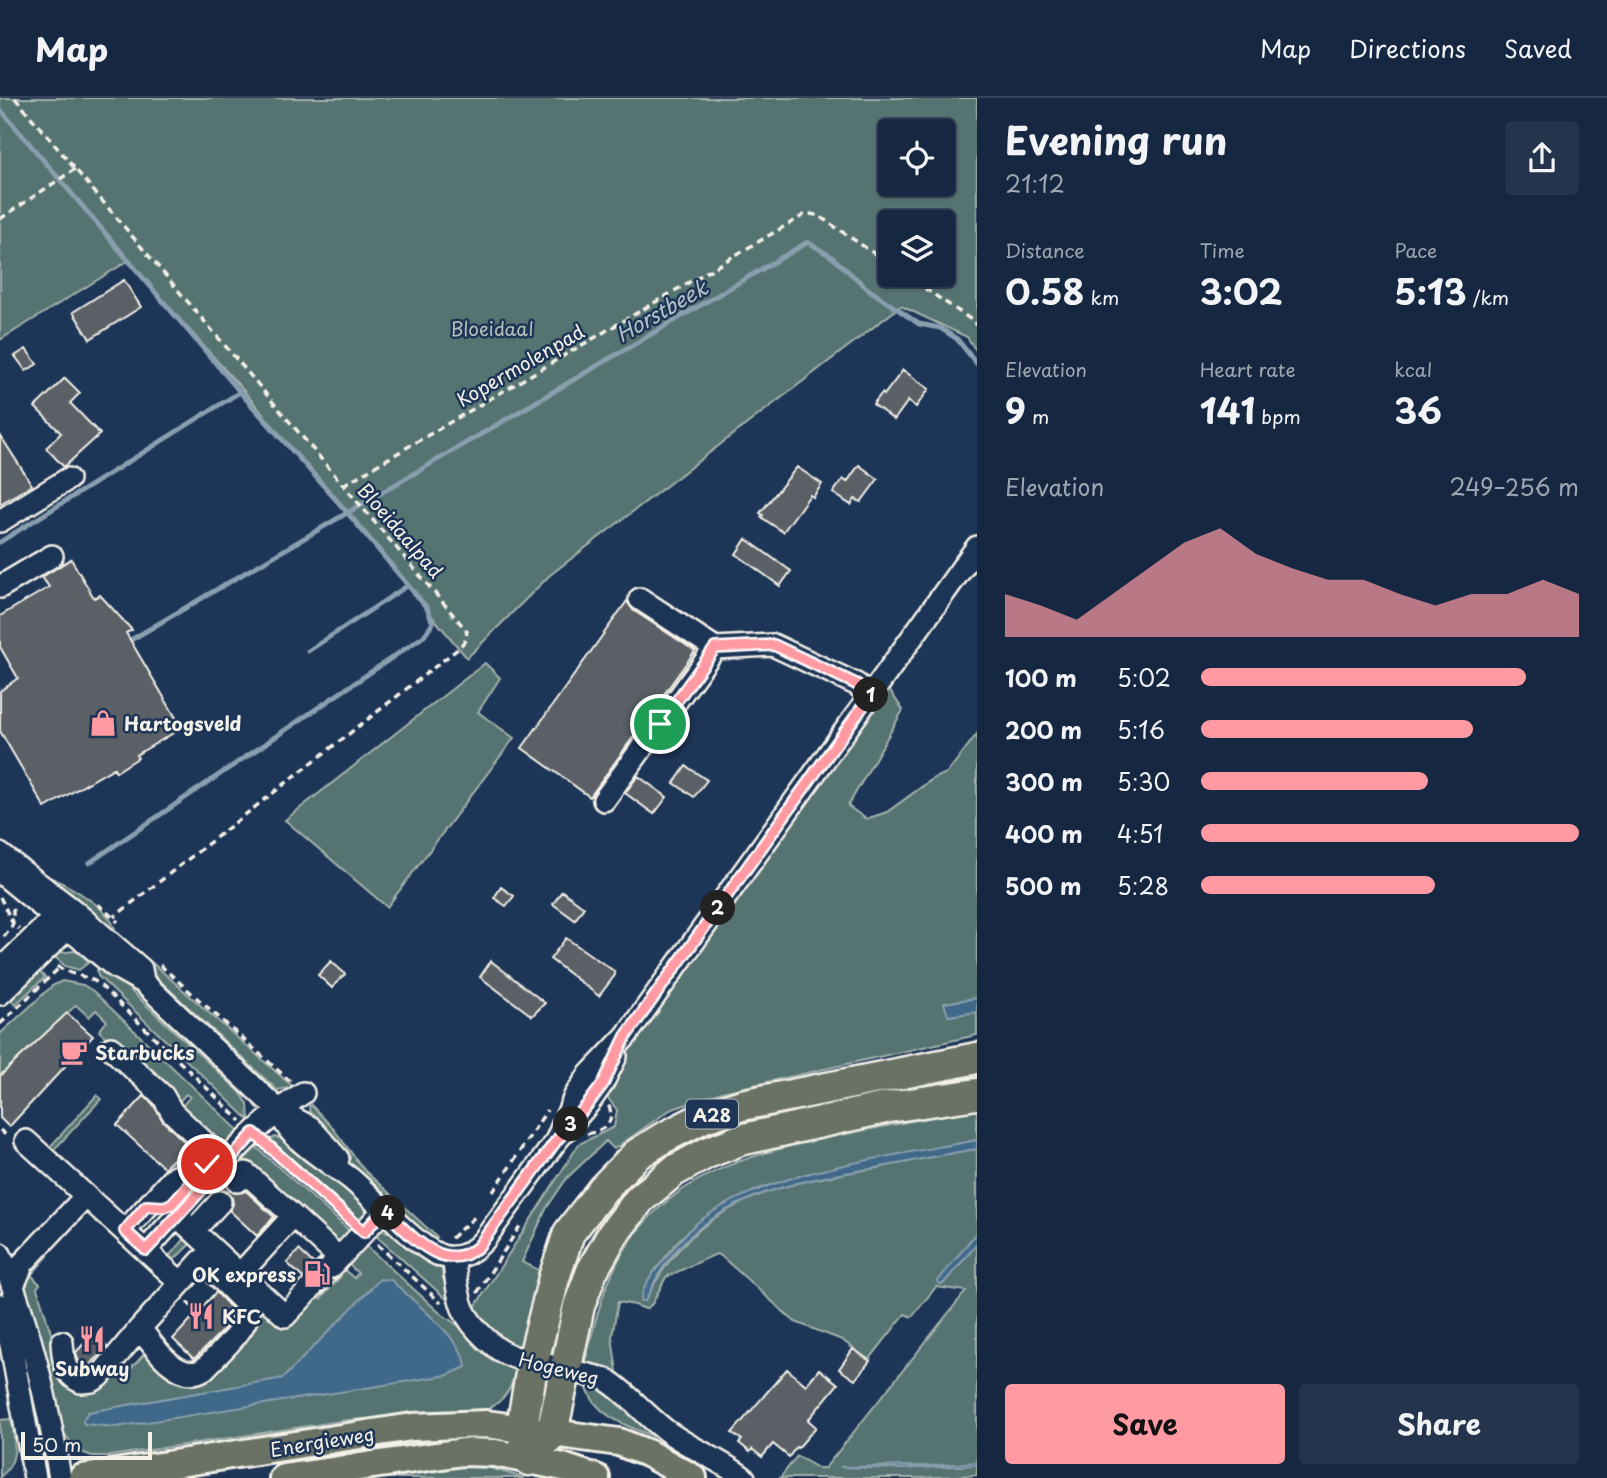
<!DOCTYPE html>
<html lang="en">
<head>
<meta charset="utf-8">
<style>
  :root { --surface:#162841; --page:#23344c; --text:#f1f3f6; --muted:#9ea6b1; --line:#35445a; --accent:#ff9aa2 }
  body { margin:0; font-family:"Playpen Sans",sans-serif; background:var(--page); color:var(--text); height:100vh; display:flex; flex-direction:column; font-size:26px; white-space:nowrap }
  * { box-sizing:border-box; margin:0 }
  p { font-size:23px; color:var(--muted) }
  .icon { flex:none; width:38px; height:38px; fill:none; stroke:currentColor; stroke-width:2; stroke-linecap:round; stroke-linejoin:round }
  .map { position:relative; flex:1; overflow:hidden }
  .panel { display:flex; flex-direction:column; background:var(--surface); width:630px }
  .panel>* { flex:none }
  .controls { position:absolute; left:878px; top:21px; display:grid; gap:14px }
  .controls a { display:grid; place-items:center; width:77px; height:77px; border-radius:7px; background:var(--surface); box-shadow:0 2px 5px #0004,0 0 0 2px var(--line); font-size:35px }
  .scale { position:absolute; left:21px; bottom:18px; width:131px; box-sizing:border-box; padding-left:7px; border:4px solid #f4f1e8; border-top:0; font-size:19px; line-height:24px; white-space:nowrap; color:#f4f1e8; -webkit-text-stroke:5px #1d3557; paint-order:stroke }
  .pin { position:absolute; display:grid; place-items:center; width:60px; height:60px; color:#fff; margin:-30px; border:4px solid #fff; border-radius:50%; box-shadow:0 2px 7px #0007 }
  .km { position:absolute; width:35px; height:35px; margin:-18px; border-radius:50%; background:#222; color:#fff; font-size:19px; line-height:35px; text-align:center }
  .round { display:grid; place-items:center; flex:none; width:74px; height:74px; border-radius:7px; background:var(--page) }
  .headline { display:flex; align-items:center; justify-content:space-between; height:119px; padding:0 28px }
  h1 { font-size:38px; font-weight:700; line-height:52px }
  .figures { display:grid; grid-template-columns:repeat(3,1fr); gap:10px; height:119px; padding:7px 28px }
  .figures div { display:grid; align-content:center }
  .figures b { font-size:35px; font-weight:700 }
  .figures small { font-size:19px; font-weight:400 }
  .figures p { font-size:19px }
  .chart { height:196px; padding:14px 28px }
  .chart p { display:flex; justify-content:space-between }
  .chart svg { width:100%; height:126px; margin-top:7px; fill:var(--accent); opacity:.7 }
  .primary-button { display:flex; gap:14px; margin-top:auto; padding:14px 28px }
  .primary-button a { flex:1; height:80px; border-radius:7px; background:var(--accent); color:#111; font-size:28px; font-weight:700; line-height:80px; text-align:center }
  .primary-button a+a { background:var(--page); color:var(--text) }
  ul { padding:0 28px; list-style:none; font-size:23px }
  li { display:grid; grid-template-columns:112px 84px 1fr; align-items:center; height:52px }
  li i { height:18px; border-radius:9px; background:var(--accent) }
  header { display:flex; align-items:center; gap:42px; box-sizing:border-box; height:98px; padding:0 35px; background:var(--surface); border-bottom:2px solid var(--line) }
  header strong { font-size:33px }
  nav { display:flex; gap:38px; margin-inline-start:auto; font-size:24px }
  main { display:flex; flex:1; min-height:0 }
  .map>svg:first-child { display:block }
</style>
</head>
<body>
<header>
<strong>Map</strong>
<nav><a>Map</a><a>Directions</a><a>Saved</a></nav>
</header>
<main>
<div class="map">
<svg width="977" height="1380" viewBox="0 0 977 1380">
  <rect width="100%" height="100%" fill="#1d3557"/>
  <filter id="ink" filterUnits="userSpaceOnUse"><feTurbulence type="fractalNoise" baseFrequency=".0143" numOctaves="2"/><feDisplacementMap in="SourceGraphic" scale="14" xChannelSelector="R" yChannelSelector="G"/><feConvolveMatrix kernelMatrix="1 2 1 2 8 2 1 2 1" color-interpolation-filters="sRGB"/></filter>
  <g filter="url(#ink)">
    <path fill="#557371" stroke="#a4b2ac" stroke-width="2" fill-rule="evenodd" d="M 0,0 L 977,0 L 977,254 L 967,239 L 901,208 L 550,477 L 467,560 L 243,292 L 128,163 L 0,242 ZM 943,33 L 943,86 L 891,86 L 891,33 ZM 943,124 L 943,177 L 891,177 L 891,124 Z
      M 485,565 L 500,580 L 478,614 L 514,640 L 387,809 L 285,722 Z
      M 888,590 L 903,612 L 848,708 L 866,721 L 887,714 L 934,680 L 947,675 L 977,636 L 977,900 L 945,905 L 949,918 L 977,914 L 977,937 L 722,994 L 670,1012 L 614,1051 L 606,1043 L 567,1080 L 546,1111 L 522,1164 L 539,1172 L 521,1254 L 503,1248 L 473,1212 L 579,1046 L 614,1029 L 617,1012 L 604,995 L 627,952 Z
      M 42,776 C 65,785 116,811 116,838 Z
      M 74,853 L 94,860 L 79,872 L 65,868 L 54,858 L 59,855 Z
      M 149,862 L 291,987 L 291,990 L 277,992 L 145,869 Z
      M 102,866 L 240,994 L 248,1006 L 249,1022 L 98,878 L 97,872 Z
      M 35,869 L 45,879 L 15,907 L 11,902 Z
      M 62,883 L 83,887 L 93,893 L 242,1036 L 211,1071 L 181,1009 L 190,999 L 186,996 L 177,1006 L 99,933 L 107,923 L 96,912 L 89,919 L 76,907 L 0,978 L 0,936 L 52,888 Z
      M 977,976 L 977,982 L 664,1067 L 556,1263 L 550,1261 C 557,1233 563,1204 573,1177 C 601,1101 661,1050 738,1025 Z
      M 97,997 L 101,1001 L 52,1054 L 48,1051 Z
      M 311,1007 L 332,1029 L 365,1073 L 437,1139 L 435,1142 C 408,1127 309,1037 309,1008 Z
      M 977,1010 L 977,1042 L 803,1077 L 756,1092 L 697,1125 L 679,1142 L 653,1175 L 645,1203 C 696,1100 778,1086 882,1069 C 913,1063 945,1055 977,1051 L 977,1134 L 938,1183 L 943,1186 L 977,1146 L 977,1377 L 920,1380 L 780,1380 L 797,1358 L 818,1370 L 825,1370 L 966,1193 L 936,1189 L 912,1219 L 905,1216 L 869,1262 L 842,1242 L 795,1224 L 721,1158 L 716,1156 L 666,1179 L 652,1206 L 646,1211 L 635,1207 L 618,1204 L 612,1239 L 617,1274 L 692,1340 L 584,1269 C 594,1226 604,1182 629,1145 C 679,1070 764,1053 846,1036 C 890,1027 933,1019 977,1010 Z
      M 275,1039 L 292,1043 L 362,1104 L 366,1113 L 362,1124 L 269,1042 Z
      M 192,1043 L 205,1060 L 127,1115 Z
      M 254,1047 L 352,1135 L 336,1148 L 307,1123 L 310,1119 L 306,1115 L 302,1119 L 237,1071 L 214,1096 L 209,1106 L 204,1101 Z
      M 178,1130 L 279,1222 L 316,1198 L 321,1201 L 341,1178 L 337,1175 L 342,1170 L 354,1180 L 358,1175 L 347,1165 L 364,1146 L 440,1215 L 462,1230 L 465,1228 L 519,1265 C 513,1287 506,1303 485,1313 L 348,1322 L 110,1358 L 92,1358 L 84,1355 L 74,1349 L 59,1328 L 33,1234 L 26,1188 L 26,1180 L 31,1170 L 44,1156 L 48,1158 L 31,1177 L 40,1186 L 37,1190 L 63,1273 L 80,1288 L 100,1293 L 118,1273 L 124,1278 L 149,1251 L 178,1277 C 206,1262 257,1246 259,1210 L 190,1146 L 172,1164 L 167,1160 L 184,1142 L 176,1133 Z
      M 378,1133 C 406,1131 418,1162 442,1171 L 443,1181 L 452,1188 L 454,1208 L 374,1136 Z
      M 584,1280 L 597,1283 L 667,1344 C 633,1329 592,1322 584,1280 Z
      M 11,1321 C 15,1342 20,1364 0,1379 L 0,1322 Z
      M 449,1367 L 483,1368 L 524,1380 L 365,1380 Z"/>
    <path fill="#416989" stroke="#899faf" stroke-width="2" d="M 977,900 L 977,914 L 948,918 L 944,905 Z
      M 977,1042 L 977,1051 C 943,1056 910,1064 876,1070 C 794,1083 703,1099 657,1179 C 653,1187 649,1195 645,1203 L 641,1203 C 641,1188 655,1173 664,1162 C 674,1149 684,1136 696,1126 C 760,1073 895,1058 977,1042 Z
      M 977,1134 L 977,1146 L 943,1186 L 939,1186 L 938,1183 Z
      M 380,1181 L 391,1182 C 411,1201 465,1243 466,1269 L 448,1277 L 116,1329 L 84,1326 L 83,1322 L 88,1314 L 283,1280 Z
      M 977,1364 L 977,1367 L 900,1371 L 840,1369 L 930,1368 Z"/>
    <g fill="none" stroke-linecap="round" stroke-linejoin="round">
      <path stroke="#899faf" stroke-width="5" d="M 0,11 L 240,294 L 348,415 L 427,510 L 433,525 L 424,538 L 89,765
        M 0,444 L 240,294
        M 124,546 L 808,144 L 832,159 L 868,191 L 919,226 L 940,230 L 957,241 L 977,266
        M 308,553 L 407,488"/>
    </g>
    <path fill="#5a6066" stroke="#f4f1e8" stroke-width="2" d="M 124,182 L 141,209 L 90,241 L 73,214 Z
      M 26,251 L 37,266 L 26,273 L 15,258 Z
      M 903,272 L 929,291 L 916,309 L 908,303 L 894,322 L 873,306 L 882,295 L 884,297 Z
      M 65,280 L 80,295 L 70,305 L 100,336 L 64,369 L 46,350 L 61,335 L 35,309 Z
      M 0,337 L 32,387 L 0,406 Z
      M 859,367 L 878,381 L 861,404 L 855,401 L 851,407 L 833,395 L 843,381 L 847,384 Z
      M 797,369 L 822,386 L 813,399 L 810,397 L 783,434 L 761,419 L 763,417 L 760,415 Z
      M 746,441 L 791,473 L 780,488 L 736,456 Z
      M 71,461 L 94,500 L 100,497 L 132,532 L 126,535 L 182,630 L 136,657 L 138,660 L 130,665 L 116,674 L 114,670 L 45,710 L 0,633 L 0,593 L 18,580 L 0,549 L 0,518 L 49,489 L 42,479 Z
      M 627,503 L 633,512 L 695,553 L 590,699 L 522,650 Z
      M 686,668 L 707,682 L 694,699 L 674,685 Z
      M 638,678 L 667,699 L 654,716 L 625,695 Z
      M 501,789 L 514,798 L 506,808 L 494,800 Z
      M 562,793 L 584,809 L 575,822 L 553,806 Z
      M 566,840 L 614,873 L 615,877 L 599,898 L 550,861 Z
      M 331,863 L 345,876 L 332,890 L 318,877 Z
      M 491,863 L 545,905 L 532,918 L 480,879 Z
      M 67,915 L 93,938 L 9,1029 L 0,1020 L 0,978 Z
      M 144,998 L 153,1006 L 163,1023 L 188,1047 L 164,1070 L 117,1027 Z
      M 225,1086 L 234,1095 L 246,1093 L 274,1119 L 257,1138 L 230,1113 L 233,1106 L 232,1100 L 228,1094 L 220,1091 Z
      M 299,1152 L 314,1166 L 321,1161 L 318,1172 L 323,1179 L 329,1182 L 337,1180 L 323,1196 L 325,1186 L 320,1179 L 309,1176 L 303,1180 L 287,1165 Z
      M 216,1194 L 235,1214 L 222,1233 L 194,1261 L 173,1241 Z
      M 93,1236 L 107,1249 L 87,1270 L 78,1262 L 76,1254 Z
      M 853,1251 L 870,1263 L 855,1282 L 839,1271 Z
      M 787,1271 L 806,1287 L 819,1271 L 838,1286 L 808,1322 L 816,1329 L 798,1350 L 796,1349 L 789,1359 L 773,1346 L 762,1359 L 752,1351 L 750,1354 L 739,1345 L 742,1342 L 732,1335 Z"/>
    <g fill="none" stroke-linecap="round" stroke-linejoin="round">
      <defs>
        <path id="minor" d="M 0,423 L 68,381
          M 0,489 L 52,458
          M 640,501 L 715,550
          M 604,702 L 715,550 L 773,547 L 856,586 L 871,597
          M 0,756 L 73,812 L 68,830 L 0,896
          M 0,774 L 114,868 L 143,884 L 278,1012 L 310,1029 L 338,1061
          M 0,872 L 55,819 L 73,812 L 141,871 L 143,883
          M 111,950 L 163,998 L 172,1014 L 208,1048 L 208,1063 L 196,1079 L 178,1078 L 173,1080 L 125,1133
          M 278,1012 C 282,1019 286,1028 292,1035 C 309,1054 332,1066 351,1081 C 374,1100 417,1150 442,1158 C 459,1163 473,1154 484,1142 L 556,1043 L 588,1006 L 602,986 L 616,958
          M 26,1043 L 181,1185
          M 556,1043 L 575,998 L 589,977 L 626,938 L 977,449
          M 238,1083 L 246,1075 L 339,1160
          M 177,1118 L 285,1218 L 312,1189
          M 193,1133 L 220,1104
          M 146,1152 C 194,1100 244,1034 303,995
          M 0,1156 C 30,1227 48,1304 60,1380
          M 453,1159 C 459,1197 456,1213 486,1241 C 495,1249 502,1255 514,1259 L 605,1281 C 627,1294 643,1315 664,1331 C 689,1350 719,1361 744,1380
          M 331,1169 L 384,1112
          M 240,1176 L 293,1118
          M 13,1188 L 23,1165 L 86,1098
          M 0,1207 L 11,1247 L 35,1380
          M 62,1244 C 63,1260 64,1277 81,1284 L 92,1283 L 100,1278 L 140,1230 L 202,1162 L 249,1209 C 250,1229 218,1256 204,1271 C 179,1287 153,1248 140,1230"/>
        <path id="major" d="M 82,1380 L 412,1329 L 486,1326 L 619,1344 L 647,1355 L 693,1380
          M 283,1380 L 463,1354 L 495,1355 L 563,1369 L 596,1380"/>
        <path id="highway" d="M 529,1362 L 522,1329 L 533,1263 L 554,1180 L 569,1135 L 603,1091 L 636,1057 L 663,1040 L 704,1019 L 742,1007 L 977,960
          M 529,1362 L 552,1335 L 579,1208 L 592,1173 L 613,1136 L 640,1101 L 674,1073 L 707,1055 L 740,1042 L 889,1009 L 977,996"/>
      </defs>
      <use href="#minor" stroke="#f4f1e8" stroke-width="26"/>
      <use href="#major" stroke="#f4f1e8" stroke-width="32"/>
      <use href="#highway" stroke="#f4f1e8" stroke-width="35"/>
      <path stroke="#f4f1e8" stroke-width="3.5" stroke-dasharray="7 5" stroke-linecap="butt" d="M 15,0 L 467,533 L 466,541 L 459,550 L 114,819
        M 0,121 L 75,71
        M 905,177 L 973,223 L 977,228
        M 343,387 L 804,117 L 811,116 L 819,118 L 891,167
        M 0,799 L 13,826 L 19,831
        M 98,806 L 118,824
        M 4,839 L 13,826 L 13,808
        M 160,867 L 290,983
        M 57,868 C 69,877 85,877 98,885 L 241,1023
        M 0,926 L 59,870
        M 0,1032 L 9,1040
        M 587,1036 C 604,1032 617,1025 608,1006
        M 267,1047 L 350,1122
        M 493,1094 L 547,1012
        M 451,1140 L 477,1117
        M 377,1146 L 441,1205
        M 477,1195 L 520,1128
        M 187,1204 L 196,1212"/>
      <use href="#minor" stroke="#1d3557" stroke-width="21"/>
      <use href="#major" stroke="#6a7266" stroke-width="26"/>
      <use href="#highway" stroke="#6a7266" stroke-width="30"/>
    </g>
  </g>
  <g fill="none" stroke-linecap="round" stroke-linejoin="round" filter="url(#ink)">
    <defs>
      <path id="route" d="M 207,1066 L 172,1106 L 164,1109 L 146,1108 L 125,1133 L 146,1152 L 254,1035 L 364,1134 L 384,1112 C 409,1135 443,1178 478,1149 L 556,1043 L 588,1006 L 603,986 L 626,938 L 871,597 L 856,586 L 774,547 L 715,550 L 660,626"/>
    </defs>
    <use href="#route" stroke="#fff" stroke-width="14"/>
    <use href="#route" stroke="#ff9aa2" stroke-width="9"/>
  </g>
  <defs>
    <symbol id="shop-bare" viewBox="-9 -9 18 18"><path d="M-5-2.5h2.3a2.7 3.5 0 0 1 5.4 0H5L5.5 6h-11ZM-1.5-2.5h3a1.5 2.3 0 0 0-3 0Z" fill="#ff9aa2" stroke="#1d3557" stroke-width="2.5" paint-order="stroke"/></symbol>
    <symbol id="cafe-bare" viewBox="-9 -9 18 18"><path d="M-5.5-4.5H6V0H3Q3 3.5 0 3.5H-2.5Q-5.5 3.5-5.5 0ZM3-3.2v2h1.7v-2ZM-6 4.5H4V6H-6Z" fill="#ff9aa2" stroke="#1d3557" stroke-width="2.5" paint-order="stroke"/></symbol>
    <symbol id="fuel-bare" viewBox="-9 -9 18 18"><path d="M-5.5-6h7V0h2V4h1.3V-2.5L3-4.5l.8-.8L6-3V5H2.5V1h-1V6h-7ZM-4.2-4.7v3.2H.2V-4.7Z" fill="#ff9aa2" stroke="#1d3557" stroke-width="2.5" paint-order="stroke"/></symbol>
    <symbol id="restaurant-bare" viewBox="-9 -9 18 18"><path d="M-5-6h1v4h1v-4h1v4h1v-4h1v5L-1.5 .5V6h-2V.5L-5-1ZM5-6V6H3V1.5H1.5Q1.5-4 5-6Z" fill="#ff9aa2" stroke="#1d3557" stroke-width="2.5" paint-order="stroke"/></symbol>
  </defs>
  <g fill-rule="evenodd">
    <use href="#shop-bare" x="84" y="606" width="38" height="38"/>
    <use href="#cafe-bare" x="55" y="935" width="38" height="38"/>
    <use href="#fuel-bare" x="298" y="1157" width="38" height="38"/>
    <use href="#restaurant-bare" x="182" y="1199" width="38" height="38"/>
    <use href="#restaurant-bare" x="73" y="1222" width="38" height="38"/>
  </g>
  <g text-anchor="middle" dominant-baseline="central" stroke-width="5" stroke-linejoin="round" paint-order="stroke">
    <rect fill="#1d3557" stroke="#b4b9bc" stroke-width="2" x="686" y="1001.5" width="52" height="29" rx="5"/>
    <g font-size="18" font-weight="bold" fill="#f4f1e8">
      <text x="712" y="1016">A28</text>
    </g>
    <g font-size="19" fill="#b4bfb8" stroke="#1d3557">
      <text x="492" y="230">Bloeidaal</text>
    </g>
    <g font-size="19" fill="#f4f1e8" stroke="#1d3557">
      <text transform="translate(520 267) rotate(-30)">Kopermolenpad</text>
      <text transform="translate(401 432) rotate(49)">Bloeidaalpad</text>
      <text transform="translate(559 1270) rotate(14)">Hogeweg</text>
      <text transform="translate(322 1343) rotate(-9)">Energieweg</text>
    </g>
    <g font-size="19" font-weight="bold" fill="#f4f1e8" stroke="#1d3557" text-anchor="start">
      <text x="124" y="625">Hartogsveld</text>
      <text x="95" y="954">Starbucks</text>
      <text x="296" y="1176" text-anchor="end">OK express</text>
      <text x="222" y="1218">KFC</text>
      <text x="92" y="1270" text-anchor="middle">Subway</text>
    </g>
    <g font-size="21" font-style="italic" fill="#b5c1c7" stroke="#1d3557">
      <text transform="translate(661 212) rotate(-30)">Horstbeek</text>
    </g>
  </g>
</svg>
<div class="controls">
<a><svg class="icon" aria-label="locate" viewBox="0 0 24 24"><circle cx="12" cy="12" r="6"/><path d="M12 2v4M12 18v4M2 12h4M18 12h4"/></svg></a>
<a><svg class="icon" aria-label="layers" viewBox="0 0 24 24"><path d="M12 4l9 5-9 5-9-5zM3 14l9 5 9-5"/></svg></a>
</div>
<div class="scale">50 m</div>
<div class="pin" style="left:660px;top:626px;background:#1e9e55"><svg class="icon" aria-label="arrive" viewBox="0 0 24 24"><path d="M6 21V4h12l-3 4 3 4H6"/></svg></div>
<div class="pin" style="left:207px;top:1066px;background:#d93025"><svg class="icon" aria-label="check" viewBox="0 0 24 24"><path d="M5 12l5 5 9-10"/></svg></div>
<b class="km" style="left:871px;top:597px">1</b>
<b class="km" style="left:718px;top:810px">2</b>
<b class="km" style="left:571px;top:1026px">3</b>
<b class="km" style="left:388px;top:1115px">4</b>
</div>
<section class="panel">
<div class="headline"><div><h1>Evening run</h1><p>21:12</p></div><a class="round"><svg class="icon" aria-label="share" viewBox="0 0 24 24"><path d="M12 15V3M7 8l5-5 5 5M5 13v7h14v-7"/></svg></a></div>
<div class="figures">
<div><p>Distance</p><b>0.58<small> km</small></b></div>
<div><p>Time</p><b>3:02</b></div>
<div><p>Pace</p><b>5:13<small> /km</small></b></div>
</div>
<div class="figures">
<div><p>Elevation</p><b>9<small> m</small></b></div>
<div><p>Heart rate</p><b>141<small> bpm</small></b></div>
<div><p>kcal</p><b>36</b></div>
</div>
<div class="chart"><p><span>Elevation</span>249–256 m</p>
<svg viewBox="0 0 160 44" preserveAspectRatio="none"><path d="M0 44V29L10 33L20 38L30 29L40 20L50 11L60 6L70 15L80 20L90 24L100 24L110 29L120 33L130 29L140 29L150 24L160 29V44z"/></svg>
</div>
<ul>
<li><b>100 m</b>5:02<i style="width:86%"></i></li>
<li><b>200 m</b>5:16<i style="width:72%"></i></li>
<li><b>300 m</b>5:30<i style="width:60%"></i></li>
<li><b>400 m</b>4:51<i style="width:100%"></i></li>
<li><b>500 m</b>5:28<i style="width:62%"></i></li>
</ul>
<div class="primary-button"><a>Save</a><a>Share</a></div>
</section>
</main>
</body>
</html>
